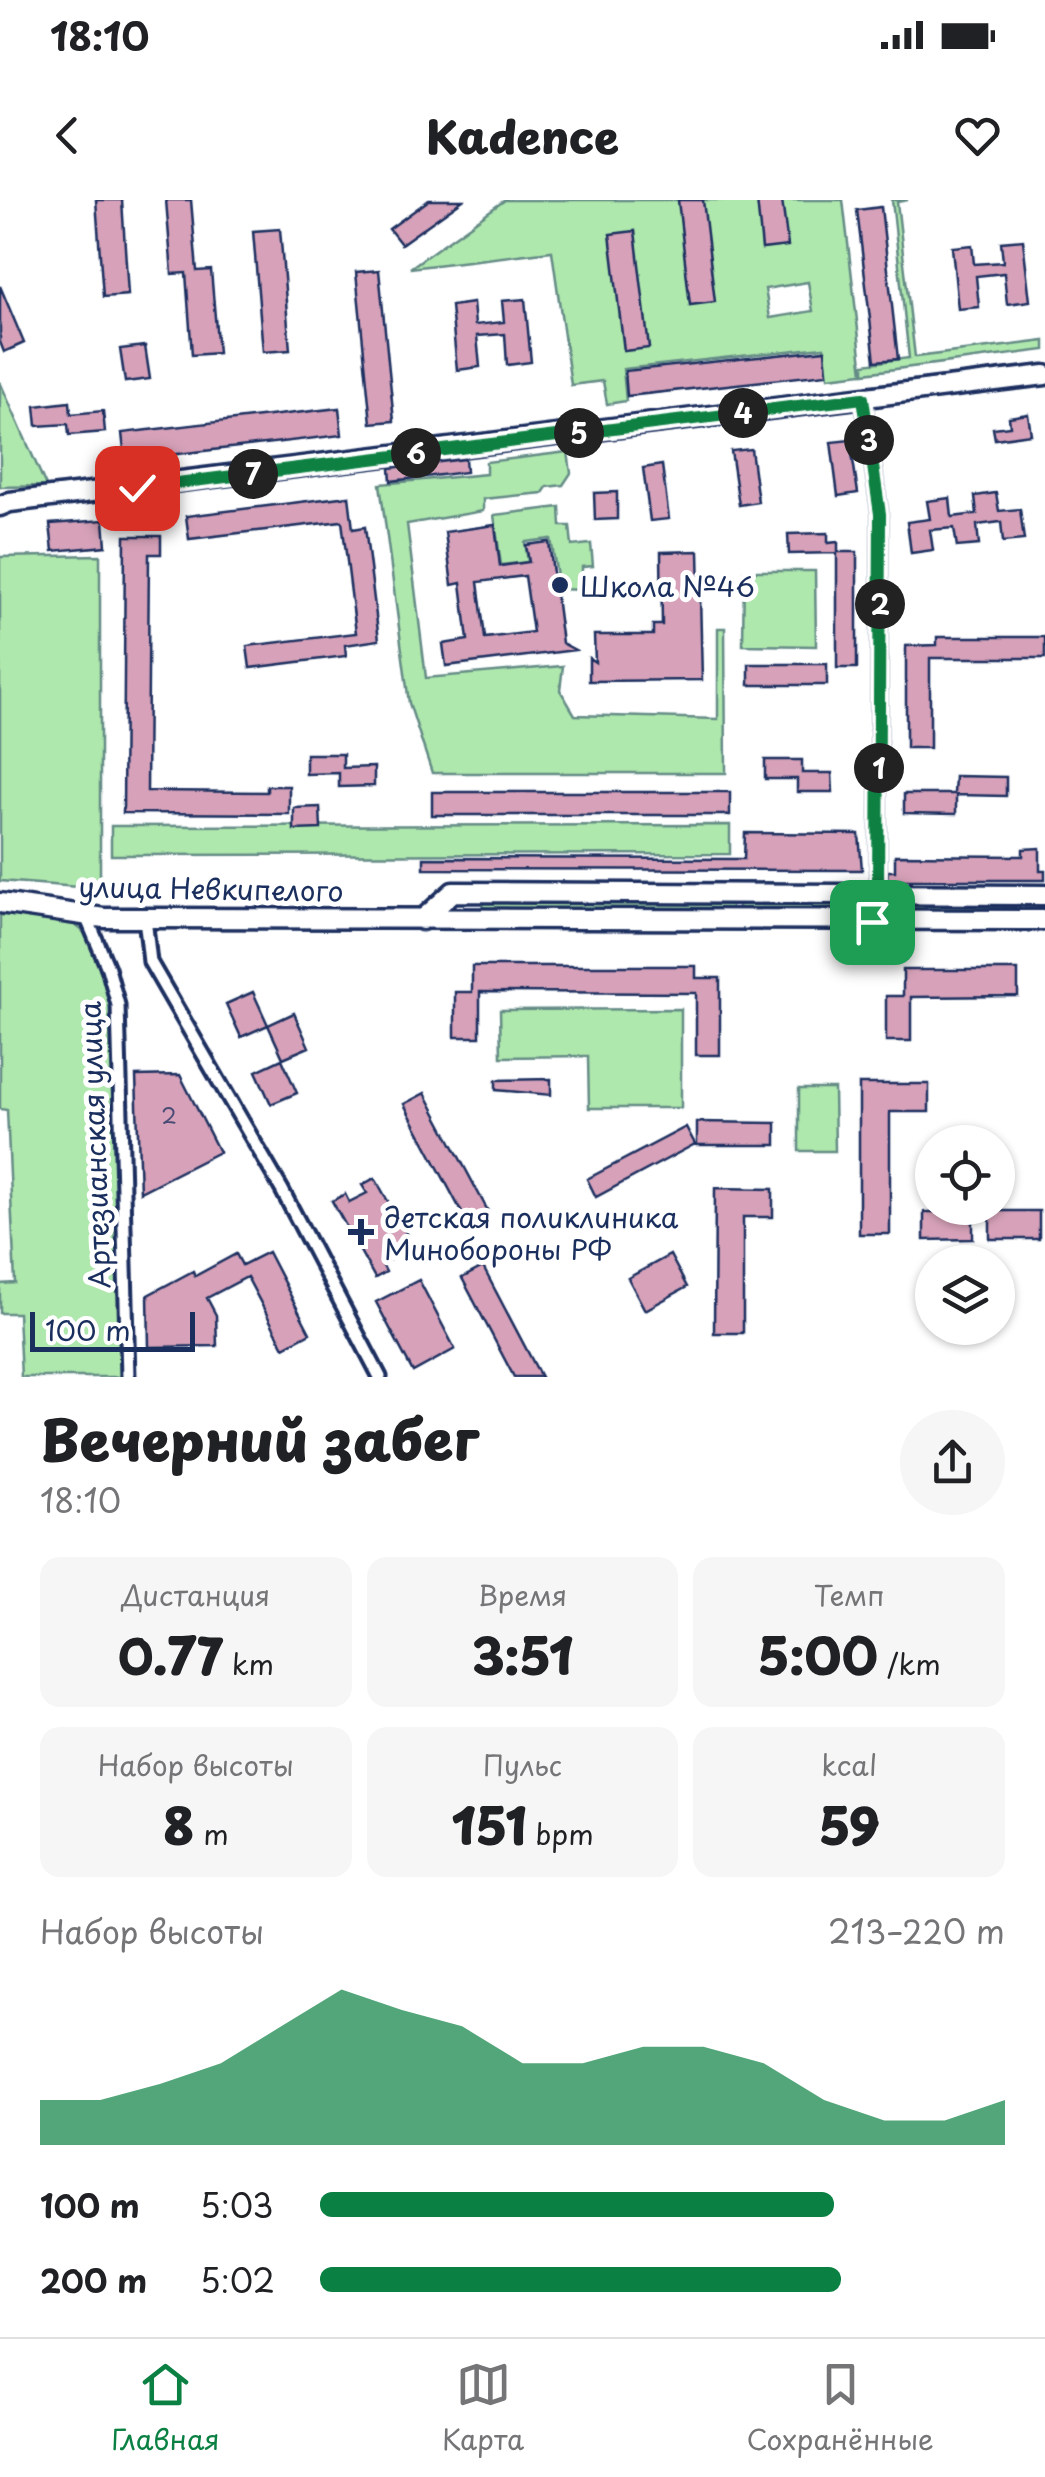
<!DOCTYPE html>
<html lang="ru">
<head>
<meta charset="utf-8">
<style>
  :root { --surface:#fff; --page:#f6f6f6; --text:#202124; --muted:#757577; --line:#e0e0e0; --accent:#0b8043 }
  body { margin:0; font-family:"Playpen Sans",sans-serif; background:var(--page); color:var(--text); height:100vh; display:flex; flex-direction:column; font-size:38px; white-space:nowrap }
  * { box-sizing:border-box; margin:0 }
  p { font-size:32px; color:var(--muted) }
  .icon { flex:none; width:55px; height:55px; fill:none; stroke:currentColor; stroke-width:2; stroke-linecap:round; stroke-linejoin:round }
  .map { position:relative; height:1177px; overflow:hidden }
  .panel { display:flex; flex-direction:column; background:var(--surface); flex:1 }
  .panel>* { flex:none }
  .fabs { position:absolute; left:915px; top:925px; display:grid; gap:20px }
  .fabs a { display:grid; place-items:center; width:100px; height:100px; border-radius:50%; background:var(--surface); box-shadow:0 2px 8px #0004; font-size:50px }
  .scale { position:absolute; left:30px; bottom:25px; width:165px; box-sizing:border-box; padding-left:10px; border:5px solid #1b2f5e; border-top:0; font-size:28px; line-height:35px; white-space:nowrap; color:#1b2f5e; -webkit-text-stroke:8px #fff; paint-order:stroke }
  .pin { position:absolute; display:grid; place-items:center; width:85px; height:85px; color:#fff; margin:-42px; border-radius:20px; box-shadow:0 5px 15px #0006 }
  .km { position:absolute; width:50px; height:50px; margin:-25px; border-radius:50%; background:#222; color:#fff; font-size:28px; line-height:50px; text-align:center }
  .round { display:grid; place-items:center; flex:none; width:105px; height:105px; border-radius:52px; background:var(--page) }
  .summary { display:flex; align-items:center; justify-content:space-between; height:170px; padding:0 40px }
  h1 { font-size:55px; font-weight:800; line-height:75px }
  .figures { display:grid; grid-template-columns:repeat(3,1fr); gap:15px; height:170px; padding:10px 40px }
  .figures div { display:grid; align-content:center; border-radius:20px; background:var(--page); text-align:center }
  .figures b { font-size:50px; font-weight:800 }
  .figures small { font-size:28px; font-weight:400 }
  .figures p { font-size:28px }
  .chart { height:280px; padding:20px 40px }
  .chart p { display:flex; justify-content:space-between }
  .chart svg { width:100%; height:180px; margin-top:10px; fill:var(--accent); opacity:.7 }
  ul { padding:0 40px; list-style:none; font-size:32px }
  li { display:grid; grid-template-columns:160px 120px 1fr; align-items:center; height:75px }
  li i { height:25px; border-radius:12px; background:var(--accent) }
  .status { display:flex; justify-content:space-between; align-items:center; height:70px; padding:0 50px; background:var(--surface); direction:ltr }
  .status svg { height:28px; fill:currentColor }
  header { display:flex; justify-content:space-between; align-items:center; height:130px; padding:0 40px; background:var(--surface); font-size:45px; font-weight:800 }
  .menu { display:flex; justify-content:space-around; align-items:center; height:140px; border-top:2px solid var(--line); background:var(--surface); font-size:28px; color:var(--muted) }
  .menu a { display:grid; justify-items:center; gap:5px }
  .menu .active { color:var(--accent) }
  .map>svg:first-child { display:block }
</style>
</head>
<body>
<div class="status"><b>18:10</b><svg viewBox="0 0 49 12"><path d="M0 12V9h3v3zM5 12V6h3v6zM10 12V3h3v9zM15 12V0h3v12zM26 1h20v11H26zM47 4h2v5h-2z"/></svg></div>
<header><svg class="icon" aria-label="back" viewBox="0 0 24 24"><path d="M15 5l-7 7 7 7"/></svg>Kadence<svg class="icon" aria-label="heart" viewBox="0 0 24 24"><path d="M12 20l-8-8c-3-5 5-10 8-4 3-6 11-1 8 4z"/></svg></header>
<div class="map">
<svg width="1045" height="1177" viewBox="0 0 1045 1177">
  <rect width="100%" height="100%" fill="#fff"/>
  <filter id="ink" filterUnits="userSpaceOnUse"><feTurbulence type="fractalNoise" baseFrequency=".01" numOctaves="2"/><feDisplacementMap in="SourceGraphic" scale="20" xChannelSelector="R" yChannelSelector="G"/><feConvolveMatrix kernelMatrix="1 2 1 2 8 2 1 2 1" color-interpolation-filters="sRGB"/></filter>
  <g filter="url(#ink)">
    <path fill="#afe8ad" stroke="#658c86" stroke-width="2.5" fill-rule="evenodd" d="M 505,0 L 843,0 L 863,173 L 828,177 L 824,147 L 623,169 L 626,201 L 607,204 L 603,181 L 571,185 L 552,51 L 410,68 ZM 808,82 L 813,111 L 770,118 L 765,89 Z
      M 892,0 L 908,0 L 897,2 L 915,157 L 1045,141 L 1045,150 L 864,173 L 864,164 L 909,158 Z
      M 0,182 L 46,286 L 0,287 Z
      M 568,252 L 571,273 L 563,285 L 547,287 L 543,293 L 483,299 L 483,311 L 407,324 L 426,478 L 563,466 L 560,490 L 575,515 L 718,519 L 718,428 L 725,428 L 726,573 L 432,573 L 409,503 L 380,284 L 486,274 L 486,262 Z
      M 560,307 L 561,326 L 570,326 L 572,346 L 591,344 L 593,366 L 582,367 L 582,390 L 559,389 L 551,339 L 525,342 L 528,362 L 501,365 L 494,315 Z
      M 100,355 L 100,678 L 78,687 L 0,681 L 0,357 Z
      M 744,371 L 815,371 L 816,446 L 743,445 Z
      M 730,625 L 730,654 L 111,655 L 111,626 Z
      M 484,699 L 731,700 L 731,715 L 481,712 Z
      M 738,700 L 872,701 L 873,711 L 738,715 Z
      M 1045,700 L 1045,714 L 892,711 L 892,702 Z
      M 0,715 C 19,716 48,713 65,720 C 105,736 112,787 118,823 L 122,1177 L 21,1177 L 18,1113 L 0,1113 L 0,1084 L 15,1083 L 7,910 L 0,909 Z
      M 681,809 L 681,908 L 589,908 L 588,856 L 501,857 L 500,810 Z
      M 799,889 L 834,889 L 835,951 L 799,951 Z"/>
    <path fill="#d7a2b9" stroke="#1b2f5e" stroke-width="2.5" fill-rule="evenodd" d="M 96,0 L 122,0 L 128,95 L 103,97 Z
      M 166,0 L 191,0 L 197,71 L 211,70 L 218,153 L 192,155 L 186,73 L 172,74 Z
      M 429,0 L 463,0 L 401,44 L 389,29 Z
      M 678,0 L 703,0 L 715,102 L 690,105 Z
      M 757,0 L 782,0 L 788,46 L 762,49 Z
      M 881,7 L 898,159 L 875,161 L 857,10 Z
      M 280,29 L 290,150 L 263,152 L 253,31 Z
      M 635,31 L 649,148 L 624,151 L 610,34 Z
      M 1023,40 L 1030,101 L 1007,104 L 1004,73 L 976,76 L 979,107 L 958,109 L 952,47 L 972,45 L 974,64 L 1003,62 L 1001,42 Z
      M 379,70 L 394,221 L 371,223 L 356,72 Z
      M 0,86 L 24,143 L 4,152 L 0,142 Z
      M 525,99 L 531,162 L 507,165 L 505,134 L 477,136 L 480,167 L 457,170 L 451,106 L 473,103 L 475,125 L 504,122 L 502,101 Z
      M 145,146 L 150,179 L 125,182 L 120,149 Z
      M 825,150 L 827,174 L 627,196 L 625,171 Z
      M 70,202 L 71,214 L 103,211 L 105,232 L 69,235 L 68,224 L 37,226 L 35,206 Z
      M 339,208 L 342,235 L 125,260 L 122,233 Z
      M 1028,214 L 1031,234 L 995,239 L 993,228 L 1010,226 L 1009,217 Z
      M 850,240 L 858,293 L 838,296 L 831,242 Z
      M 751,249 L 758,302 L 739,305 L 731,251 Z
      M 465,259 L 466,272 L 391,281 L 390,268 Z
      M 662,265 L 669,319 L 650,321 L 643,268 Z
      M 617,292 L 617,319 L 595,320 L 594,293 Z
      M 996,293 L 999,311 L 1020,309 L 1024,340 L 1003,342 L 1001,322 L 977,325 L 979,345 L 957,347 L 954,328 L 930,330 L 933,350 L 911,353 L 907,322 L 930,319 L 927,301 L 950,298 L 952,317 L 977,314 L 975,296 Z
      M 349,296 L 353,329 L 365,327 L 379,440 L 345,445 L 346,456 L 250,468 L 247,446 L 356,433 L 342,321 L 189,339 L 186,316 Z
      M 104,320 L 106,346 L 53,351 L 50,324 Z
      M 495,325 L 500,366 L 529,362 L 526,345 L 549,342 L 562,443 L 575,450 L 446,466 L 443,444 L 468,440 L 461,383 L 452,385 L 445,332 ZM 525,376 L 533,432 L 485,438 L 478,382 Z
      M 828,333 L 828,343 L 838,342 L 838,352 L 857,352 L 857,468 L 837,468 L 837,353 L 789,354 L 788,334 Z
      M 125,336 L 161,336 L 161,354 L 149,354 L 147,591 L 267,592 L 267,586 L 289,586 L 289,614 L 123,613 Z
      M 699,351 L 702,480 L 589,481 L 589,458 L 595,462 L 594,435 L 653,435 L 653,425 L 662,425 L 661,352 Z
      M 937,437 L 1045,437 L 1045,458 L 930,458 L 930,548 L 906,548 L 906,446 L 937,445 Z
      M 749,464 L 827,464 L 827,485 L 749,485 Z
      M 306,554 L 343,554 L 343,568 L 374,567 L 374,586 L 339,587 L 339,573 L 306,574 Z
      M 765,560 L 802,560 L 802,573 L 832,573 L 833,592 L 797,592 L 797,579 L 765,579 Z
      M 955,576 L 1006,577 L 1006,596 L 956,595 L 956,614 L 904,613 L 904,594 L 954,594 Z
      M 432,592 L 730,592 L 730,615 L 432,615 Z
      M 320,607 L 321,629 L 294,630 L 294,608 Z
      M 745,633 L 859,634 L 862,670 L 424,669 L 424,658 L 744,659 Z
      M 1040,648 L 1040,671 L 1045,671 L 1045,680 L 887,680 L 888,671 L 895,671 L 895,655 L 1023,656 L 1023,649 Z
      M 472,766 L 696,766 L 696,778 L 720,778 L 720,855 L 696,855 L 696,793 L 480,792 L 480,837 L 455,837 L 455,792 L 472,792 Z
      M 903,770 L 1018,770 L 1018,796 L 911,797 L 911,841 L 886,841 L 886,796 L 903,796 Z
      M 253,792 L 268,825 L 241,837 L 226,804 Z
      M 294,813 L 309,847 L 283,858 L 268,825 Z
      M 282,859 L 297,893 L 271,904 L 256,871 Z
      M 180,875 L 219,952 L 140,992 L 136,876 Z
      M 551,879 L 551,895 L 496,890 L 496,880 Z
      M 859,884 L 929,884 L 929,912 L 890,912 L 890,1034 L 859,1034 Z
      M 425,893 L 489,1013 L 468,1024 L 404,904 Z
      M 697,922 L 776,923 L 776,945 L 697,945 Z
      M 686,927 L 695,944 L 596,997 L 587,979 Z
      M 375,978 L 418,1055 L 403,1063 L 398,1055 L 382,1064 L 386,1072 L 375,1078 L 332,1001 L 345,994 L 349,1002 L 367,993 L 362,985 Z
      M 715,988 L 773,989 L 773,1017 L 743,1017 L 743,1133 L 714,1133 Z
      M 990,1011 L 1039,1011 L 1039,1039 L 990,1039 Z
      M 924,1012 L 973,1012 L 973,1039 L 924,1040 Z
      M 268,1052 L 310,1133 L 284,1147 L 247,1077 L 207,1098 L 216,1115 L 217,1146 L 149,1147 L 148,1095 L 193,1071 L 195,1076 L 236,1054 L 242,1065 Z
      M 670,1055 L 687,1087 L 645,1110 L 628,1078 Z
      M 483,1067 L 541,1177 L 514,1177 L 462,1078 Z
      M 419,1080 L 455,1149 L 413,1172 L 376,1102 Z"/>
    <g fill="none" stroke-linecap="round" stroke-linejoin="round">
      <defs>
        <path id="street" d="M 863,198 L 880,314 L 878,693
          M 86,716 L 108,768 L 118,805 L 128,1177
          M 145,718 L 150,762 L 282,990 L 380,1177"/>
        <path id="secondary" d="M 0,306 L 10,302 L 1045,175
          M 0,703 L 104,718 L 145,718 L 1045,720
          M 422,720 L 453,692 L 1045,695"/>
      </defs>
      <use href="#street" stroke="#1b2f5e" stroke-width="19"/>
      <use href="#secondary" stroke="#1b2f5e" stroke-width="25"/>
      <use href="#street" stroke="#fff" stroke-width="11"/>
      <use href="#secondary" stroke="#fff" stroke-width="18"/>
    </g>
  </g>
  <g fill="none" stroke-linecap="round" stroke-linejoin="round" filter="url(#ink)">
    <defs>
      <path id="route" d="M 137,288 L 863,198 L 880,314 L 878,693 L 871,693 C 879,704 878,710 872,722"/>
    </defs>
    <use href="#route" stroke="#fff" stroke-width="20"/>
    <use href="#route" stroke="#0b8043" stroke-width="12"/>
  </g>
  <g fill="#1b2f5e" stroke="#fff" stroke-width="4">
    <circle cx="560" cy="385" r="10"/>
    <path d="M356 1017h10v10h10v10h-10v10h-10v-10h-10v-10h10z"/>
  </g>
  <g text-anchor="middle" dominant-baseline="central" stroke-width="10" stroke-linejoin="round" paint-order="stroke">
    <g font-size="22" fill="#4a4c75">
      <text x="169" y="914">2</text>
    </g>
    <g font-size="28" fill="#1b2f5e" stroke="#fff" text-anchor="start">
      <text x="580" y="385">Школа №46</text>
      <text x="384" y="1016">детская поликлиника<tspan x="384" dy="32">Минобороны РФ</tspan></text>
    </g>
    <g font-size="28" fill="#1b2f5e" stroke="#fff">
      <text transform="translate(211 688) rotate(1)">улица Невкипелого</text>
      <text transform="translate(94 945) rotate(-92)">Артезианская улица</text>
    </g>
  </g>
</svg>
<div class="fabs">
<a><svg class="icon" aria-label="locate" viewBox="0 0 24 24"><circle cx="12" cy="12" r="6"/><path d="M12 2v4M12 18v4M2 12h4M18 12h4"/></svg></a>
<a><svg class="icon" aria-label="layers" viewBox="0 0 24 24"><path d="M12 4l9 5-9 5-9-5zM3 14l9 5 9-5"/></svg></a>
</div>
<div class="scale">100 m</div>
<div class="pin" style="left:872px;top:722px;background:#1e9e55"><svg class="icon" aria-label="arrive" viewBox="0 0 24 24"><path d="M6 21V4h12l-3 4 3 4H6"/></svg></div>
<div class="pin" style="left:137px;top:288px;background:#d93025"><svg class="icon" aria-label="check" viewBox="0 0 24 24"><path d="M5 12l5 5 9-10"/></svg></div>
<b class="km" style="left:879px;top:568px">1</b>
<b class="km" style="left:880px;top:404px">2</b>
<b class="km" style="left:869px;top:240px">3</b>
<b class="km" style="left:743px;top:213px">4</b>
<b class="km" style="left:579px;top:233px">5</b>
<b class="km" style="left:416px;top:253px">6</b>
<b class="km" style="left:253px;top:274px">7</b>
</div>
<section class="panel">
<div class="summary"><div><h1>Вечерний забег</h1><p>18:10</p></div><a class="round"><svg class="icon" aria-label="share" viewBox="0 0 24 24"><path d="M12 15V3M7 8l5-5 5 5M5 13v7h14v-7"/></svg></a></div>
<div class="figures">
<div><p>Дистанция</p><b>0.77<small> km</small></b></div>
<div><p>Время</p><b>3:51</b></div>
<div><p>Темп</p><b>5:00<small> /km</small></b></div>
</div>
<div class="figures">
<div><p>Набор высоты</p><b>8<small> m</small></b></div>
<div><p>Пульс</p><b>151<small> bpm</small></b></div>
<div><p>kcal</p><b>59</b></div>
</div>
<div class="chart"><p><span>Набор высоты</span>213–220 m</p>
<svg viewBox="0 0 160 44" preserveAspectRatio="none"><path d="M0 44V33L10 33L20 29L30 24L40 15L50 6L60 11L70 15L80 24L90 24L100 20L110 20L120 24L130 33L140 38L150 38L160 33V44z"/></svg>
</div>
<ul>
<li><b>100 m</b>5:03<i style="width:75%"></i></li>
<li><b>200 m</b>5:02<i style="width:76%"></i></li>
</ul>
</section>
<nav class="menu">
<a class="active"><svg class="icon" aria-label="home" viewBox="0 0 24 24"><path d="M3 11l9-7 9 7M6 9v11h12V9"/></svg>Главная</a>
<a><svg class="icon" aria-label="map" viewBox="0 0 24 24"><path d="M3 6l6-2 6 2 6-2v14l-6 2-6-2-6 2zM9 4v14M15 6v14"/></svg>Карта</a>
<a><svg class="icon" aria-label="saved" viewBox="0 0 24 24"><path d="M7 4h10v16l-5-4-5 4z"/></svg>Сохранённые</a>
</nav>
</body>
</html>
